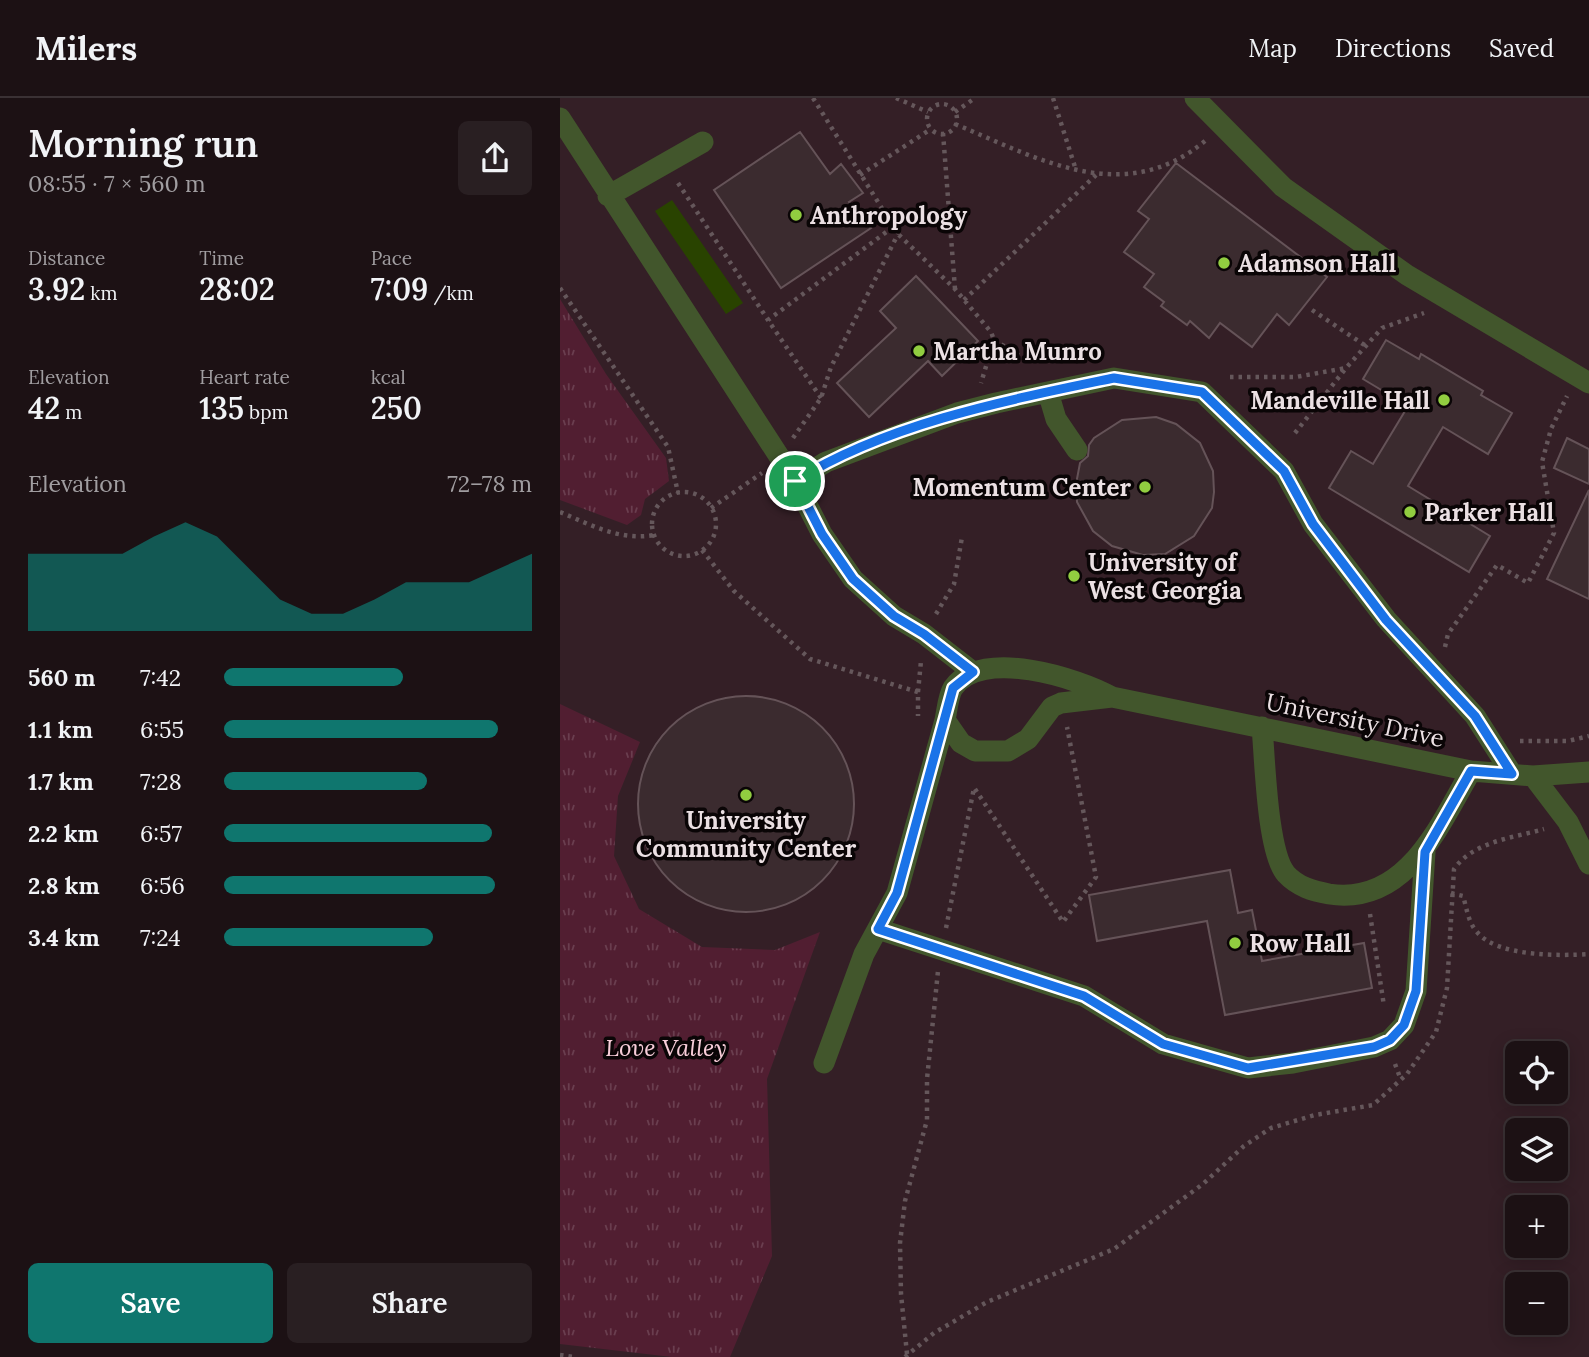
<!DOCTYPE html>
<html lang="en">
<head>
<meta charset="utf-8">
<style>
  :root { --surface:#1c1114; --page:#291f22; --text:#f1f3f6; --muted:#a09da0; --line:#3a3134; --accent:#0f766e }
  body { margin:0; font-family:Lora,serif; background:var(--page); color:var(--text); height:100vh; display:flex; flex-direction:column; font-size:26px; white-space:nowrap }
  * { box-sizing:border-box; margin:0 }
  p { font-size:23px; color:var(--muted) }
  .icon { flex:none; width:38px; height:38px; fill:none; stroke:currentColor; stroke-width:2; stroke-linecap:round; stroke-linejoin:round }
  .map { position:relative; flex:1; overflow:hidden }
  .panel { display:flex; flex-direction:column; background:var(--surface); width:560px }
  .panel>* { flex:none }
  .controls { position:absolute; left:945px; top:943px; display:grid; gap:14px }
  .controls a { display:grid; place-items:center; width:63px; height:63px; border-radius:10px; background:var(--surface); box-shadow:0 4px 18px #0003,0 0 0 2px var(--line); font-size:35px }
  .pin { position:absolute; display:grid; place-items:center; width:60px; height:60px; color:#fff; margin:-30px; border:4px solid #fff; border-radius:50%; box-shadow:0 2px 7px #0007 }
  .round { display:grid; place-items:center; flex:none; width:74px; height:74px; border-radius:10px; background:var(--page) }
  .head { display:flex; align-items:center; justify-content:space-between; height:119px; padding:0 28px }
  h1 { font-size:38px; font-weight:600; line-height:52px }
  .figures { display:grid; grid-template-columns:repeat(3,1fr); gap:10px; height:119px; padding:7px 28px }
  .figures div { display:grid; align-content:center }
  .figures b { font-size:30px; font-weight:600 }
  .figures small { font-size:19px; font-weight:400 }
  .figures p { font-size:19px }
  .chart { height:196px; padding:14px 28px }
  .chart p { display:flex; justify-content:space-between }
  .chart svg { width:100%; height:126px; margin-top:7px; fill:var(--accent); opacity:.7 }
  .action { display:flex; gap:14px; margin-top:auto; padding:14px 28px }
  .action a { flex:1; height:80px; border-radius:10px; background:var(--accent); color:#fff; font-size:28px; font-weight:600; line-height:80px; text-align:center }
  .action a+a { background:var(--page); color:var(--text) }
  ul { padding:0 28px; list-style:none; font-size:23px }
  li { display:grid; grid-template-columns:112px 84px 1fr; align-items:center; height:52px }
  li i { height:18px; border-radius:9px; background:var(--accent) }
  header { display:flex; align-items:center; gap:42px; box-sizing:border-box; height:98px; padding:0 35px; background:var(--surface); border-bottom:2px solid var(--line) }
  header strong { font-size:33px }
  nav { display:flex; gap:38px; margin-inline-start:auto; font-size:24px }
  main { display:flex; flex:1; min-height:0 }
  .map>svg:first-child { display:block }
</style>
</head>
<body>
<header>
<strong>Milers</strong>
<nav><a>Map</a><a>Directions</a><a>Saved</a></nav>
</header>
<main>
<section class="panel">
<div class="head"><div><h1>Morning run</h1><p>08:55 · 7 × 560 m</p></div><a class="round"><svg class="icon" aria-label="share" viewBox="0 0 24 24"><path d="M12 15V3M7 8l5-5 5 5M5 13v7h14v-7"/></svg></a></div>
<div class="figures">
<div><p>Distance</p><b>3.92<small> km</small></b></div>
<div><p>Time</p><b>28:02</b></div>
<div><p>Pace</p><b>7:09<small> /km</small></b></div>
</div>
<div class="figures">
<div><p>Elevation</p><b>42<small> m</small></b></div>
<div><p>Heart rate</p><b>135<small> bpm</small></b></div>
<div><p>kcal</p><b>250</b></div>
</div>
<div class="chart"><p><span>Elevation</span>72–78 m</p>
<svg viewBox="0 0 160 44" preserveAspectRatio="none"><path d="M0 44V17L10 17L20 17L30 17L40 11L50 6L60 11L70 22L80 33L90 38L100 38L110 33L120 27L130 27L140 27L150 22L160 17V44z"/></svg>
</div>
<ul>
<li><b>560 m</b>7:42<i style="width:58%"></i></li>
<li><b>1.1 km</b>6:55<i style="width:89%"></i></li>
<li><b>1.7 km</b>7:28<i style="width:66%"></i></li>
<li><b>2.2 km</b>6:57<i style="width:87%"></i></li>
<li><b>2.8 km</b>6:56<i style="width:88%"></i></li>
<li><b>3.4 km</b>7:24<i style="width:68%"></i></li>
</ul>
<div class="action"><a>Save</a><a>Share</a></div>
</section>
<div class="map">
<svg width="1029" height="1259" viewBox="0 0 1029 1259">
  <defs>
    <pattern id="grass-tufts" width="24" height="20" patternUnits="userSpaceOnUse" patternTransform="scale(1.75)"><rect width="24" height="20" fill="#511e31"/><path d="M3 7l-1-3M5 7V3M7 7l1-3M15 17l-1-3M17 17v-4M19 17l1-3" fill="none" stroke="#6a3e4f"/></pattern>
  </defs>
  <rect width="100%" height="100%" fill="#26171b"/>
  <path fill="#341f26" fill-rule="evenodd" d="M 0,0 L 1029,0 L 1029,1259 L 0,1259 ZM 957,956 L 996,956 L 996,994 L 957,994 ZM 957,1032 L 996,1032 L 996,1071 L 957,1071 ZM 957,1110 L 996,1110 L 996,1148 L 957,1148 ZM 957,1186 L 996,1186 L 996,1225 L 957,1225 Z"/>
  <path fill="url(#grass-tufts)" d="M 0,201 L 46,276 L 106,360 L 109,383 L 85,401 L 81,417 L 67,427 L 0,402 Z
    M 0,606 L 80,644 L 58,698 L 54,758 L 79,811 L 142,849 L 215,852 L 260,834 L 207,981 L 212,1158 L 170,1259 L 112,1259 L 0,1246 Z"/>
  <path fill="#294300" d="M 112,102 L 183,205 L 166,216 L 95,113 Z"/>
  <path fill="#3b2b2f" stroke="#655358" stroke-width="2" d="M 240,34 L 270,76 L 281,66 L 303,95 L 289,104 L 311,130 L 221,190 L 154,92 Z
    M 616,65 L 767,179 L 729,227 L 717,216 L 692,249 L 660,225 L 649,240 L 630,223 L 627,227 L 601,208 L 604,204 L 584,189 L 594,176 L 564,154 L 589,121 L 578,113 Z
    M 356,178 L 418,243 L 382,278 L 368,263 L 309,319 L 277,285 L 336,230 L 320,213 Z
    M 826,242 L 859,261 L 861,256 L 923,293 L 921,297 L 952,315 L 928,356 L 883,329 L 848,388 L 930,438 L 909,474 L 769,390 L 791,353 L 813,366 L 848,308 L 803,281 Z
    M 596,319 L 616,326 L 640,345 L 653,373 L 654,394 L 652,410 L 634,438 L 605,456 L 583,457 L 552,448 L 533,433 L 517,404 L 516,386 L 520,365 L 528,358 L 529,347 L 534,340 L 562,322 Z
    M 1007,340 L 1029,351 L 1029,386 L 994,370 Z
    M 1029,392 L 1029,501 L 987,481 Z
    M78 706a108 108 0 1 1 216 0a108 108 0 1 1-216 0Z
    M 670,772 L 678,815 L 692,812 L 702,863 L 804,845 L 812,890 L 665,917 L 647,823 L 537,843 L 529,797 Z"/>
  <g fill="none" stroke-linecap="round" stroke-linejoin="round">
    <path stroke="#65575b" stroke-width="4.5" stroke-dasharray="3.5 5" stroke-linecap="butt" d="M 253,0 L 338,136 L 395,191 L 431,234 L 434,242 L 421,285
      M 336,0 L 368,14
      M 493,0 L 515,69
      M367 21a15 15 0 1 1 30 0a15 15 0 1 1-30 0Z
      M 395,14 L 415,0
      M 395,26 C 479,61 564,110 645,43
      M 383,35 L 395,191
      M 300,77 L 371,31
      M 118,85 L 208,222
      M 0,190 L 108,349 L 118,395
      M 404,202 L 536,77
      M 752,212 L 806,248
      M 434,242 L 470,264
      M 670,279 L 736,279 L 786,270
      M 261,300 L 208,222 L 333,129
      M 735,335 L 786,270 L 822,230 L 864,215
      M 233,340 L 261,300 L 271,269 L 338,136
      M92 426a32 32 0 1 1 64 0a32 32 0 1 1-64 0Z
      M 151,410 L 202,375
      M 0,414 C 31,427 60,443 94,437
      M 142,452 L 174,493 L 250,561 L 358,594 L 358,618
      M 376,516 L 394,486 L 402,439
      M 885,549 L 888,536 L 937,467 L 968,485 L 994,435 L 982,364 L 991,331 L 1007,298
      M 358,594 L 361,563
      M 960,643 L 1008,643 L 1029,638
      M 415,691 L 503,824 L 536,779 L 507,629
      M 891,795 L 903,798 C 907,811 908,824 917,834 C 937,859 1000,858 1029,856
      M 810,816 L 824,908
      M 386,830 L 414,690
      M 835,966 L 841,982
      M 347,1256 L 341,1196 L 340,1145 L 345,1103 L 367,1022 L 367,981 L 378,873
      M 0,1257 L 14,1259
      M 345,1259 L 374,1235 L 427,1204 L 554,1151 L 643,1086 L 684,1048 L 711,1030 L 755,1017 L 813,1007 L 847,976 L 876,934 L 887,890 L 894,771 C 914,743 953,740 984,731"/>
    <path stroke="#42562c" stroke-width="21" d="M 635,0 L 723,89 L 847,177 L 1029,285
      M 0,20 L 235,383
      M 48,98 L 143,44
      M 488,294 L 496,321 L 517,352
      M 413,574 L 364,536 L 334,518 L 293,481 L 262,436 L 235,383 L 266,364 L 397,315 L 436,305 L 554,280 L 642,294 L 724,373 L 753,426 L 826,521 L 915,618 L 952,676
      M 552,599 L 501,605 L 492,609 L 468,641 L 448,653 L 415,653 L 401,645 L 385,622 C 387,613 388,598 393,590 C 421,549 518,580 552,599 L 911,673 L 973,678 L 1029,674
      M 702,629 C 705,661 707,754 726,776 C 738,789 753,793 769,796 C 846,808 879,728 911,673
      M 973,678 L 1008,724 L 1029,766
      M 318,831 L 524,898 L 603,946 L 688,970 L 733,965 L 814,949 L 830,942 L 844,927 L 856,893 L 865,754
      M 264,965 L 304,856 L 337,795 L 385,622"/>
  </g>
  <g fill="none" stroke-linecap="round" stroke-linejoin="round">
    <defs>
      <path id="route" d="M 554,280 L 642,294 L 724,373 L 753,426 L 826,522 L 915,618 L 952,676 L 911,673 L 865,754 L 856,893 L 844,927 L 830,942 L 814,949 L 688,970 L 603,946 L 524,898 L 318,831 L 337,795 L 393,590 L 413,574 L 364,536 L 334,518 L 293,481 L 262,436 L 235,383 C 328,325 448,302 554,280 Z"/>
    </defs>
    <use href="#route" stroke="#fff" stroke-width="14"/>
    <use href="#route" stroke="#1a73e8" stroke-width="9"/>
  </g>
  <g fill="#91cd40" stroke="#0a0506" stroke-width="2.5">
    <circle cx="236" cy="117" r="7"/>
    <circle cx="664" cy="165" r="7"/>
    <circle cx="359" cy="253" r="7"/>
    <circle cx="884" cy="302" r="7"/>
    <circle cx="585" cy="389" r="7"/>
    <circle cx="850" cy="414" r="7"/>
    <circle cx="514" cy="478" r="7"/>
    <circle cx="186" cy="697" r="7"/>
    <circle cx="675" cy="845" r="7"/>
  </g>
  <g text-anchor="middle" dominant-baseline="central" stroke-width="7" stroke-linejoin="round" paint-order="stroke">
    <g font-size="24" font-weight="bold" fill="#ebe0e3" stroke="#0a0506" text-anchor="start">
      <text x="250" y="117">Anthropology</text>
      <text x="678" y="165">Adamson Hall</text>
      <text x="373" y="253">Martha Munro</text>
      <text x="870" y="302" text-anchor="end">Mandeville Hall</text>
      <text x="571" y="389" text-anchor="end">Momentum Center</text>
      <text x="864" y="414">Parker Hall</text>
      <text x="528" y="464">University of<tspan x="528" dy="28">West Georgia</tspan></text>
      <text x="186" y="722" text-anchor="middle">University<tspan x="186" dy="28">Community Center</tspan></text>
      <text x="689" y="845">Row Hall</text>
    </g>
    <g font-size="24" fill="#ebe0e3" stroke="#0a0506">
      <text transform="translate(795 622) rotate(12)">University Drive</text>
    </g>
    <g font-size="24" font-style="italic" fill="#f8cdd9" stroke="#0a0506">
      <text x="106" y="949">Love Valley</text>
    </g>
  </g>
</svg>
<div class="controls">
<a><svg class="icon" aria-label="locate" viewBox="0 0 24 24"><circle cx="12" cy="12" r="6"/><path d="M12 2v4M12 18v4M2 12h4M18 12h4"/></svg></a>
<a><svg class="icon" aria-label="layers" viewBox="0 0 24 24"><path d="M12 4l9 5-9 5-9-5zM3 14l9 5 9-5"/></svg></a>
<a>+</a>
<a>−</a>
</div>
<div class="pin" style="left:235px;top:383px;background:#1e9e55"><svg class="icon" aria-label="arrive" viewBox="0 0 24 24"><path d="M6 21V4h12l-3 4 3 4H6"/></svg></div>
</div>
</main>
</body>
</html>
